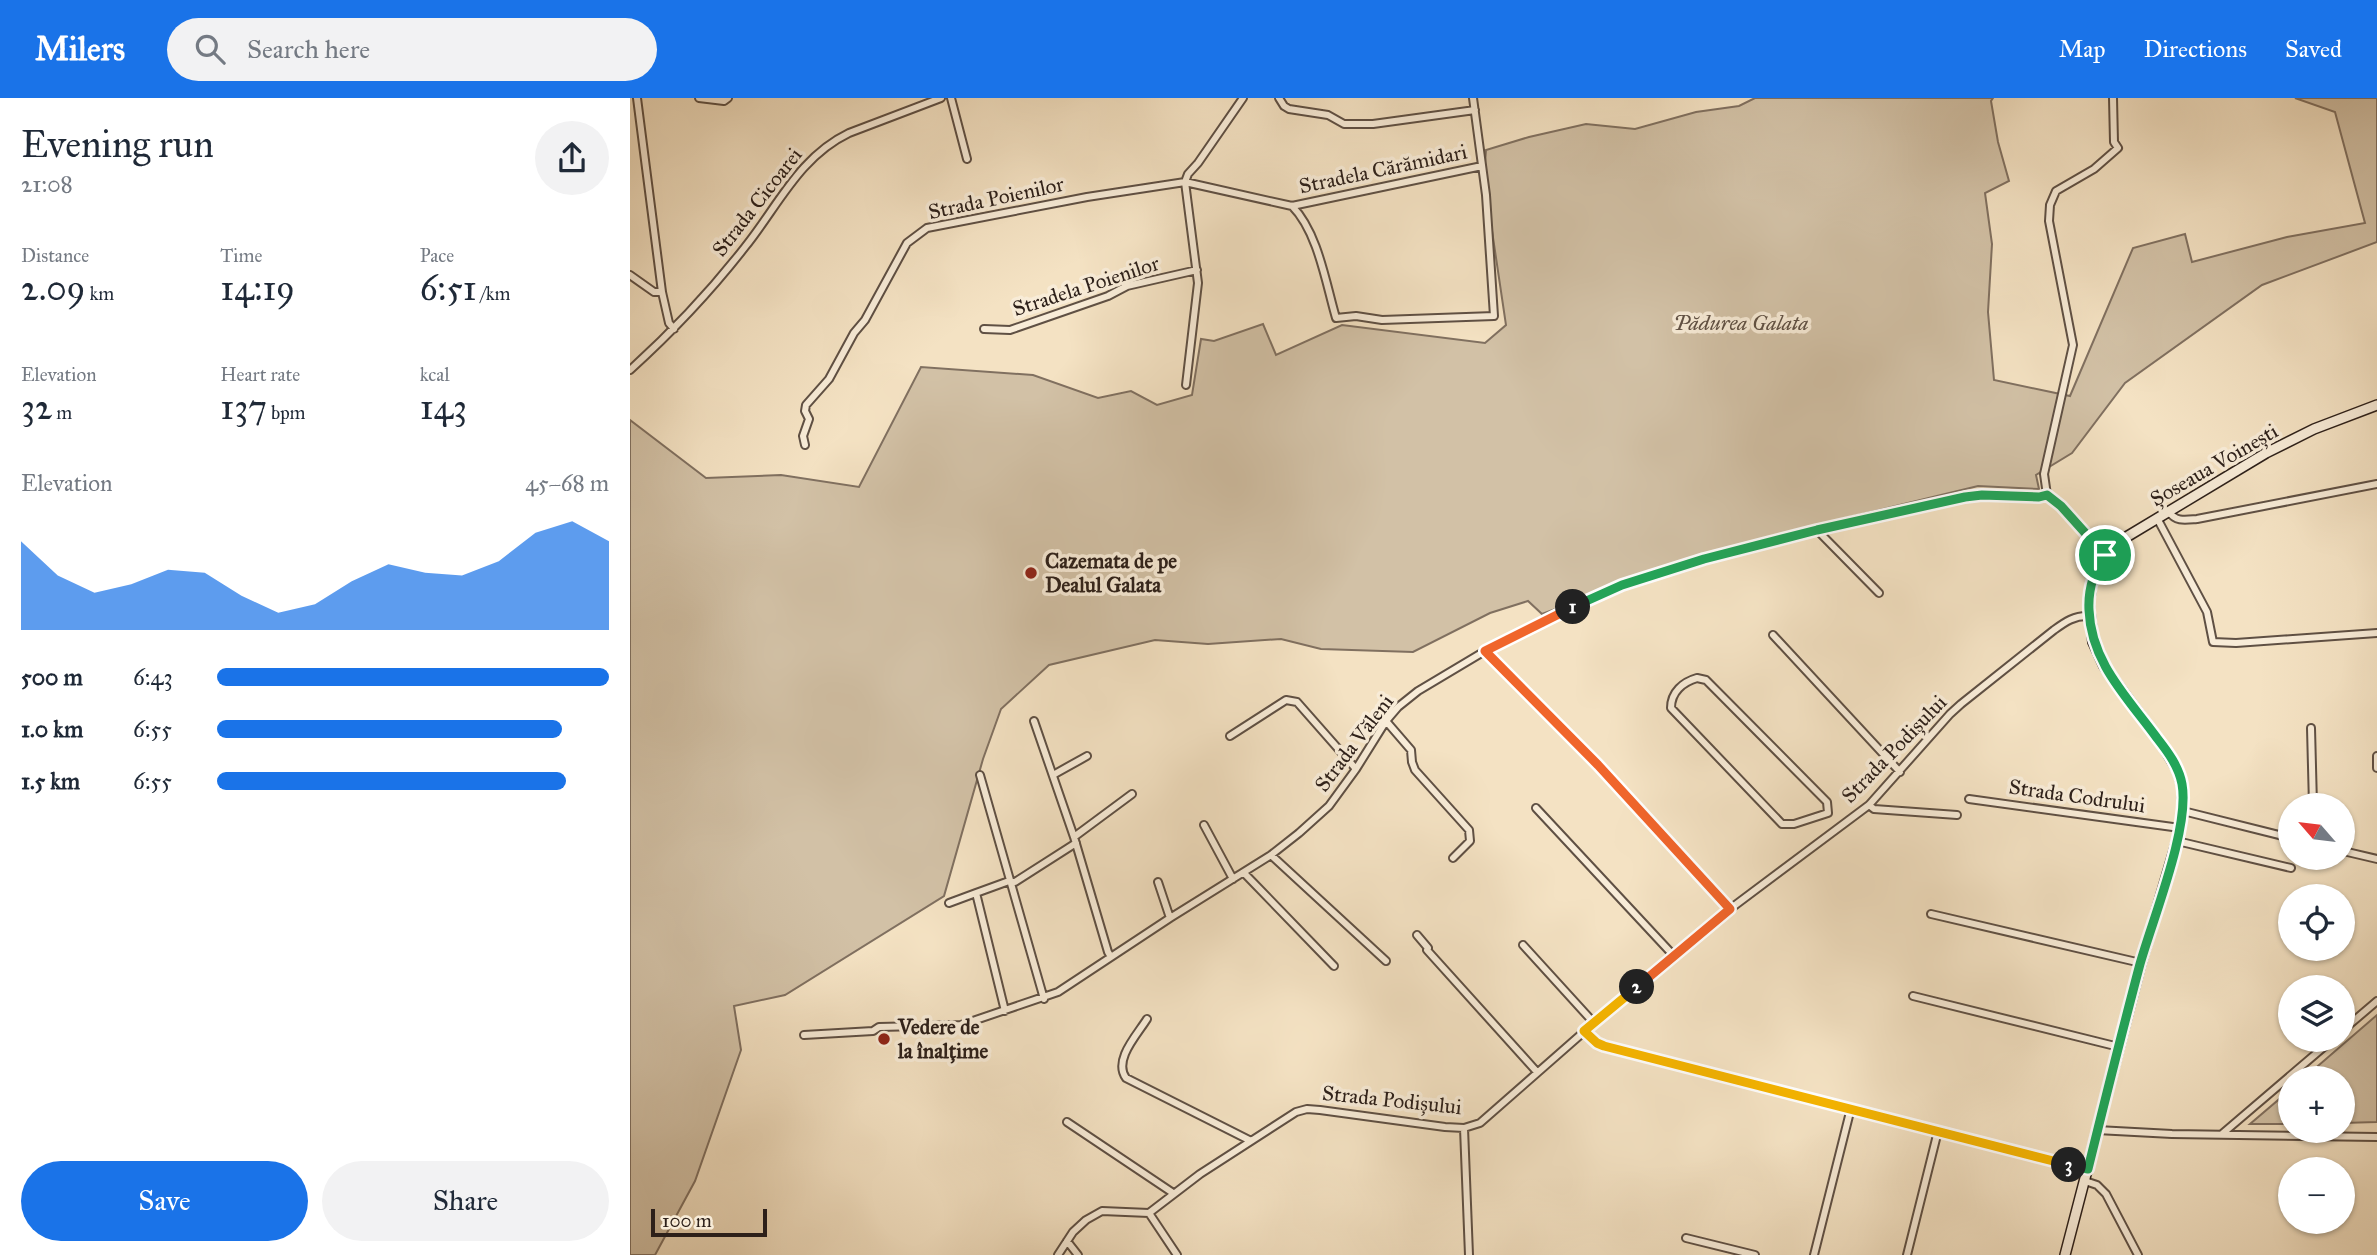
<!DOCTYPE html>
<html lang="en">
<head>
<meta charset="utf-8">
<style>
  :root { --surface:#fff; --page:#f2f2f3; --text:#1f2937; --muted:#747a83; --accent:#1a73e8 }
  body { margin:0; font-family:"IM FELL Great Primer",serif; background:var(--page); color:var(--text); height:100vh; display:flex; flex-direction:column; font-size:26px; white-space:nowrap }
  * { box-sizing:border-box; margin:0 }
  p { font-size:23px; color:var(--muted) }
  .icon { flex:none; width:38px; height:38px; fill:none; stroke:currentColor; stroke-width:2; stroke-linecap:round; stroke-linejoin:round }
  .map { position:relative; flex:1; overflow:hidden }
  .sheet { display:flex; flex-direction:column; background:var(--surface); width:630px }
  .sheet>* { flex:none }
  .needle { width:46px; rotate:298deg }
  .fabs { position:absolute; left:1648px; top:695px; display:grid; gap:14px }
  .fabs a { display:grid; place-items:center; width:77px; height:77px; border-radius:50%; background:var(--surface); box-shadow:0 2px 5px #0004; font-size:35px }
  .scale { position:absolute; left:21px; bottom:18px; width:116px; box-sizing:border-box; padding-left:7px; border:4px solid #2d201a; border-top:0; font-size:19px; line-height:24px; white-space:nowrap; color:#2d201a; -webkit-text-stroke:5px #f8ecd8; paint-order:stroke }
  .pin { position:absolute; display:grid; place-items:center; width:60px; height:60px; color:#fff; margin:-30px; border:4px solid #fff; border-radius:50%; box-shadow:0 2px 7px #0007 }
  .km { position:absolute; width:35px; height:35px; margin:-18px; border-radius:50%; background:#222; color:#fff; font-size:19px; line-height:35px; text-align:center }
  .round { display:grid; place-items:center; flex:none; width:74px; height:74px; border-radius:37px; background:var(--page) }
  .overview { display:flex; align-items:center; justify-content:space-between; height:119px; padding:0 21px }
  h1 { font-size:38px; font-weight:600; line-height:52px }
  .stats { display:grid; grid-template-columns:repeat(3,1fr); gap:10px; height:119px; padding:7px 21px }
  .stats div { display:grid; align-content:center }
  .stats b { font-size:35px; font-weight:600 }
  .stats small { font-size:19px; font-weight:400 }
  .stats p { font-size:19px }
  .chart { height:196px; padding:14px 21px }
  .chart p { display:flex; justify-content:space-between }
  .chart svg { width:100%; height:126px; margin-top:7px; fill:var(--accent); opacity:.7 }
  .primary-button { display:flex; gap:14px; margin-top:auto; padding:14px 21px }
  .primary-button a { flex:1; height:80px; border-radius:42px; background:var(--accent); color:#fff; font-size:28px; font-weight:600; line-height:80px; text-align:center }
  .primary-button a+a { background:var(--page); color:var(--text) }
  ul { padding:0 21px; list-style:none; font-size:23px }
  li { display:grid; grid-template-columns:112px 84px 1fr; align-items:center; height:52px }
  li i { height:18px; border-radius:9px; background:var(--accent) }
  header { display:flex; align-items:center; gap:42px; box-sizing:border-box; height:98px; padding:0 35px; background:var(--accent); color:#fff }
  header strong { font-size:33px }
  nav { display:flex; gap:38px; margin-inline-start:auto; font-size:24px }
  .search { width:490px; height:63px; background:var(--page); display:flex; align-items:center; gap:18px; box-sizing:border-box; padding:0 24px; border-radius:38px; color:var(--muted); font-size:26px }
  main { display:flex; flex:1; min-height:0 }
  .map>svg:first-child { display:block }
</style>
</head>
<body>
<header>
<strong>Milers</strong>
<div class="search"><svg class="icon" aria-label="search" viewBox="0 0 24 24"><circle cx="10" cy="10" r="6"/><path d="M15 15l6 6"/></svg>Search here</div>
<nav><a>Map</a><a>Directions</a><a>Saved</a></nav>
</header>
<main>
<section class="sheet">
<div class="overview"><div><h1>Evening run</h1><p>21:08</p></div><a class="round"><svg class="icon" aria-label="share" viewBox="0 0 24 24"><path d="M12 15V3M7 8l5-5 5 5M5 13v7h14v-7"/></svg></a></div>
<div class="stats">
<div><p>Distance</p><b>2.09<small> km</small></b></div>
<div><p>Time</p><b>14:19</b></div>
<div><p>Pace</p><b>6:51<small> /km</small></b></div>
</div>
<div class="stats">
<div><p>Elevation</p><b>32<small> m</small></b></div>
<div><p>Heart rate</p><b>137<small> bpm</small></b></div>
<div><p>kcal</p><b>143</b></div>
</div>
<div class="chart"><p><span>Elevation</span>45–68 m</p>
<svg viewBox="0 0 160 44" preserveAspectRatio="none"><path d="M0 44V13L10 25L20 31L30 28L40 23L50 24L60 32L70 38L80 35L90 27L100 21L110 24L120 25L130 20L140 10L150 6L160 13V44z"/></svg>
</div>
<ul>
<li><b>500 m</b>6:43<i style="width:100%"></i></li>
<li><b>1.0 km</b>6:55<i style="width:88%"></i></li>
<li><b>1.5 km</b>6:55<i style="width:89%"></i></li>
</ul>
<div class="primary-button"><a>Save</a><a>Share</a></div>
</section>
<div class="map">
<svg width="1747" height="1157" viewBox="0 0 1747 1157">
  <rect width="100%" height="100%" fill="#f4e2c3"/>
  <filter id="stains"><feTurbulence type="fractalNoise" baseFrequency=".00286" numOctaves="4"/><feColorMatrix values="0 0 0 0 .2 0 0 0 0 .09 0 0 0 0 .02 0 0 0 .5 -.17"/></filter>
  <radialGradient id="worn" r=".72"><stop offset=".6" stop-color="#630" stop-opacity="0"/><stop offset="1" stop-color="#630" stop-opacity=".3"/></radialGradient>
  <path fill="#d2c1a6" stroke="#807060" stroke-width="2" d="M 1125,0 L 1363,0 L 1361,3 L 1368,44 L 1379,83 L 1355,95 L 1362,146 L 1358,214 L 1364,282 L 1440,298 L 1503,150 L 1555,136 L 1562,164 L 1657,139 L 1735,125 L 1705,14 L 1665,0 L 1747,0 L 1747,144 L 1632,187 L 1495,285 L 1442,355 L 1406,377 L 1409,391 L 1348,388 L 1146,437 L 1068,458 L 912,516 L 898,503 L 860,515 L 783,554 L 691,551 L 651,541 L 578,546 L 525,542 L 419,567 L 371,611 L 353,661 L 314,798 L 155,897 L 104,908 L 111,952 L 65,1083 L 25,1157 L 0,1157 L 0,322 L 76,380 L 151,377 L 229,389 L 291,269 L 403,277 L 468,300 L 501,293 L 527,307 L 562,297 L 571,241 L 584,243 L 633,226 L 646,257 L 712,227 L 855,245 L 876,227 L 854,79 L 856,52 L 899,39 L 956,26 L 1005,31 L 1066,14 L 1109,8 Z
    M 1747,917 L 1747,1024 L 1713,1025 L 1713,980 L 1674,980 Z
    M 1661,991 L 1661,1026 L 1620,1026 Z"/>
  <g fill="none" stroke-linecap="round" stroke-linejoin="round">
    <defs>
      <path id="street" d="M 7,0 L 32,194
        M 69,0 L 94,3 L 98,0
        M 321,0 L 337,61
        M 649,0 L 654,8 L 659,11 L 698,17 L 714,26 L 743,26 L 845,12
        M 662,108 C 688,134 696,186 706,220 L 726,218 L 752,222 L 864,218 L 856,97 L 843,0
        M 0,177 L 24,194 L 32,194 L 39,225 L 44,231
        M 354,231 L 380,232 L 478,198 L 497,188 L 567,172
        M 0,272 C 42,234 80,194 115,149 C 148,108 169,59 219,35 L 311,0
        M 556,287 L 568,185 L 555,84 L 558,76 L 568,65 L 613,0
        M 175,347 L 173,338 L 179,321 L 175,313 L 176,307 L 199,281 L 224,235 L 235,222 L 277,145 L 297,130 L 457,99 L 555,84 L 662,108 L 852,68
        M 1539,414 C 1546,424 1555,422 1567,421 L 1747,386
        M 1527,420 L 1577,514 L 1583,544 L 1606,545 L 1747,535
        M 1187,432 L 1249,495
        M 1475,457 L 1431,408 L 1417,397 L 1414,376 L 1443,247 L 1419,123 L 1420,107 L 1426,93 L 1464,71 L 1488,50 L 1484,44 L 1483,0
        M 1143,537 L 1270,674
        M 855,553 L 968,667 L 1100,811
        M 1067,580 L 1076,582 L 1197,704 L 1198,715 L 1164,726 L 1152,726 L 1041,610 C 1041,594 1053,584 1067,580 Z
        M 404,623 L 444,739 L 478,854 L 481,859
        M 756,623 L 781,652 L 782,664 L 785,672 L 839,732 L 840,743 L 823,760
        M 1681,630 L 1683,707
        M 600,638 L 656,602 L 667,604 L 726,671
        M 1747,658 L 1747,670
        M 350,677 L 414,901
        M 423,677 L 457,658
        M 1339,701 L 1550,730
        M 1239,707 L 1244,711 L 1327,717
        M 906,710 L 1044,858
        M 1553,713 L 1661,740
        M 574,727 L 603,781
        M 444,739 L 502,696
        M 1547,743 L 1661,770
        M 1713,753 L 1747,761
        M 641,757 L 756,863
        M 614,775 L 704,868
        M 528,784 L 540,820
        M 319,805 L 346,795
        M 1301,816 L 1511,865
        M 787,837 L 798,850 L 797,852 L 907,974
        M 893,847 L 964,925
        M 1283,898 L 1489,949
        M 375,913 L 346,795 L 379,783 L 385,784 L 446,745
        M 517,921 C 507,937 483,962 496,980 L 621,1043
        M 1713,932 L 1747,903
        M 953,933 L 967,945 L 974,948 L 1458,1071
        M 174,937 L 243,933 L 249,929 L 331,927 L 428,894 L 540,820 L 641,757 L 669,735 L 699,708 L 726,671 L 756,623 L 768,609 L 788,593 L 855,553 L 992,487 L 1074,461 L 1157,440 L 1335,399 L 1417,397
        M 437,1024 L 543,1095
        M 834,1030 L 839,1157
        M 1467,1032 L 1542,1036 L 1747,1039
        M 1592,1036 L 1702,942
        M 1455,1083 L 1467,1087 L 1476,1096 L 1508,1157
        M 519,1115 L 547,1157
        M 1056,1140 L 1125,1157
        M 437,1143 L 448,1157
        M 428,1157 L 443,1134 L 456,1122 L 472,1113 L 519,1115 L 570,1076 L 666,1014 L 677,1011 L 690,1012 L 815,1029 L 834,1030 L 850,1025 L 964,925 L 1100,811 L 1239,707 L 1320,616 L 1331,606 L 1424,532 C 1435,524 1445,517 1459,518
        M 1184,1157 L 1221,1010
        M 1277,1157 L 1308,1033"/>
      <path id="secondary" d="M 1435,1157 L 1511,865 L 1547,743 L 1553,713 L 1552,687 L 1548,673 L 1533,648 L 1474,568 L 1463,544 L 1459,506 L 1462,483 L 1475,457 L 1498,438 L 1636,355 L 1684,331 L 1747,307"/>
    </defs>
    <use href="#street" stroke="#5f5044" stroke-width="10"/>
    <use href="#secondary" stroke="#2d201a" stroke-width="12"/>
    <use href="#street" stroke="#f8ecd8" stroke-width="6"/>
    <use href="#secondary" stroke="#f8ecd8" stroke-width="9"/>
  </g>
  <g fill="none" stroke-linecap="round" stroke-linejoin="round">
    <defs>
      <path id="split-1" d="M 943,509 L 992,487 L 1074,461 L 1187,432 L 1335,399 L 1352,397 L 1409,399 L 1417,397 L 1431,408 L 1475,457"/>
      <path id="split-2" d="M 943,509 L 855,553 L 968,667 L 1100,811 L 1007,889"/>
      <path id="split-3" d="M 1007,889 L 954,933 L 967,945 L 974,948 L 1439,1067"/>
      <path id="split-4" d="M 1439,1067 L 1458,1071 C 1475,1002 1492,934 1510,866 C 1523,820 1560,730 1552,686 C 1549,669 1538,654 1527,640 C 1498,600 1461,565 1459,512 C 1458,492 1463,474 1475,457"/>
    </defs>
    <use href="#split-1" stroke="#fff" stroke-width="14"/>
    <use href="#split-2" stroke="#fff" stroke-width="14"/>
    <use href="#split-3" stroke="#fff" stroke-width="14"/>
    <use href="#split-4" stroke="#fff" stroke-width="14"/>
    <use href="#split-1" stroke="#22a559" stroke-width="9"/>
    <use href="#split-2" stroke="#f0652b" stroke-width="9"/>
    <use href="#split-3" stroke="#f5b400" stroke-width="9"/>
    <use href="#split-4" stroke="#22a559" stroke-width="9"/>
  </g>
  <g fill="#8f2418" stroke="#f8ecd8" stroke-width="2.5">
    <circle cx="401" cy="475" r="7"/>
    <circle cx="254" cy="941" r="7"/>
  </g>
  <g text-anchor="middle" dominant-baseline="central" stroke-width="7" stroke-linejoin="round" paint-order="stroke">
    <g font-size="21" fill="#2d201a" stroke="#f8ecd8">
      <text transform="translate(753 71) rotate(-12)">Stradela Cărămidari</text>
      <text transform="translate(366 100) rotate(-12)">Strada Poienilor</text>
      <text transform="translate(127 104) rotate(-52)">Strada Cicoarei</text>
      <text transform="translate(456 188) rotate(-18)">Stradela Poienilor</text>
      <text transform="translate(1584 367) rotate(-30)">Șoseaua Voinești</text>
      <text transform="translate(724 645) rotate(-53)">Strada Văleni</text>
      <text transform="translate(1264 651) rotate(-46)">Strada Podișului</text>
      <text transform="translate(1447 698) rotate(8)">Strada Codrului</text>
      <text transform="translate(762 1002) rotate(6)">Strada Podișului</text>
    </g>
    <g font-size="21" font-style="italic" fill="#5f5044" stroke="#f8ecd8">
      <text x="1111" y="225">Pădurea Galata</text>
    </g>
    <g font-size="21" font-weight="bold" fill="#2d201a" stroke="#f8ecd8" text-anchor="start">
      <text x="415" y="463">Cazemata de pe<tspan x="415" dy="24">Dealul Galata</tspan></text>
      <text x="268" y="929">Vedere de<tspan x="268" dy="24">la înalțime</tspan></text>
    </g>
  </g>
  <rect width="100%" height="100%" filter="url(#stains)"/>
  <rect width="100%" height="100%" fill="url(#worn)"/>
</svg>
<div class="fabs">
<a><svg class="needle" viewBox="-14 -14 28 28"><path d="M0-13l5 13h-10z" fill="#e53935"/><path d="M0 13l5-13h-10z" fill="#747a83"/></svg></a>
<a><svg class="icon" aria-label="locate" viewBox="0 0 24 24"><circle cx="12" cy="12" r="6"/><path d="M12 2v4M12 18v4M2 12h4M18 12h4"/></svg></a>
<a><svg class="icon" aria-label="layers" viewBox="0 0 24 24"><path d="M12 4l9 5-9 5-9-5zM3 14l9 5 9-5"/></svg></a>
<a>+</a>
<a>−</a>
</div>
<div class="scale">100 m</div>
<div class="pin" style="left:1475px;top:457px;background:#1e9e55"><svg class="icon" aria-label="arrive" viewBox="0 0 24 24"><path d="M6 21V4h12l-3 4 3 4H6"/></svg></div>
<b class="km" style="left:943px;top:509px">1</b>
<b class="km" style="left:1007px;top:889px">2</b>
<b class="km" style="left:1439px;top:1067px">3</b>
</div>
</main>
</body>
</html>
